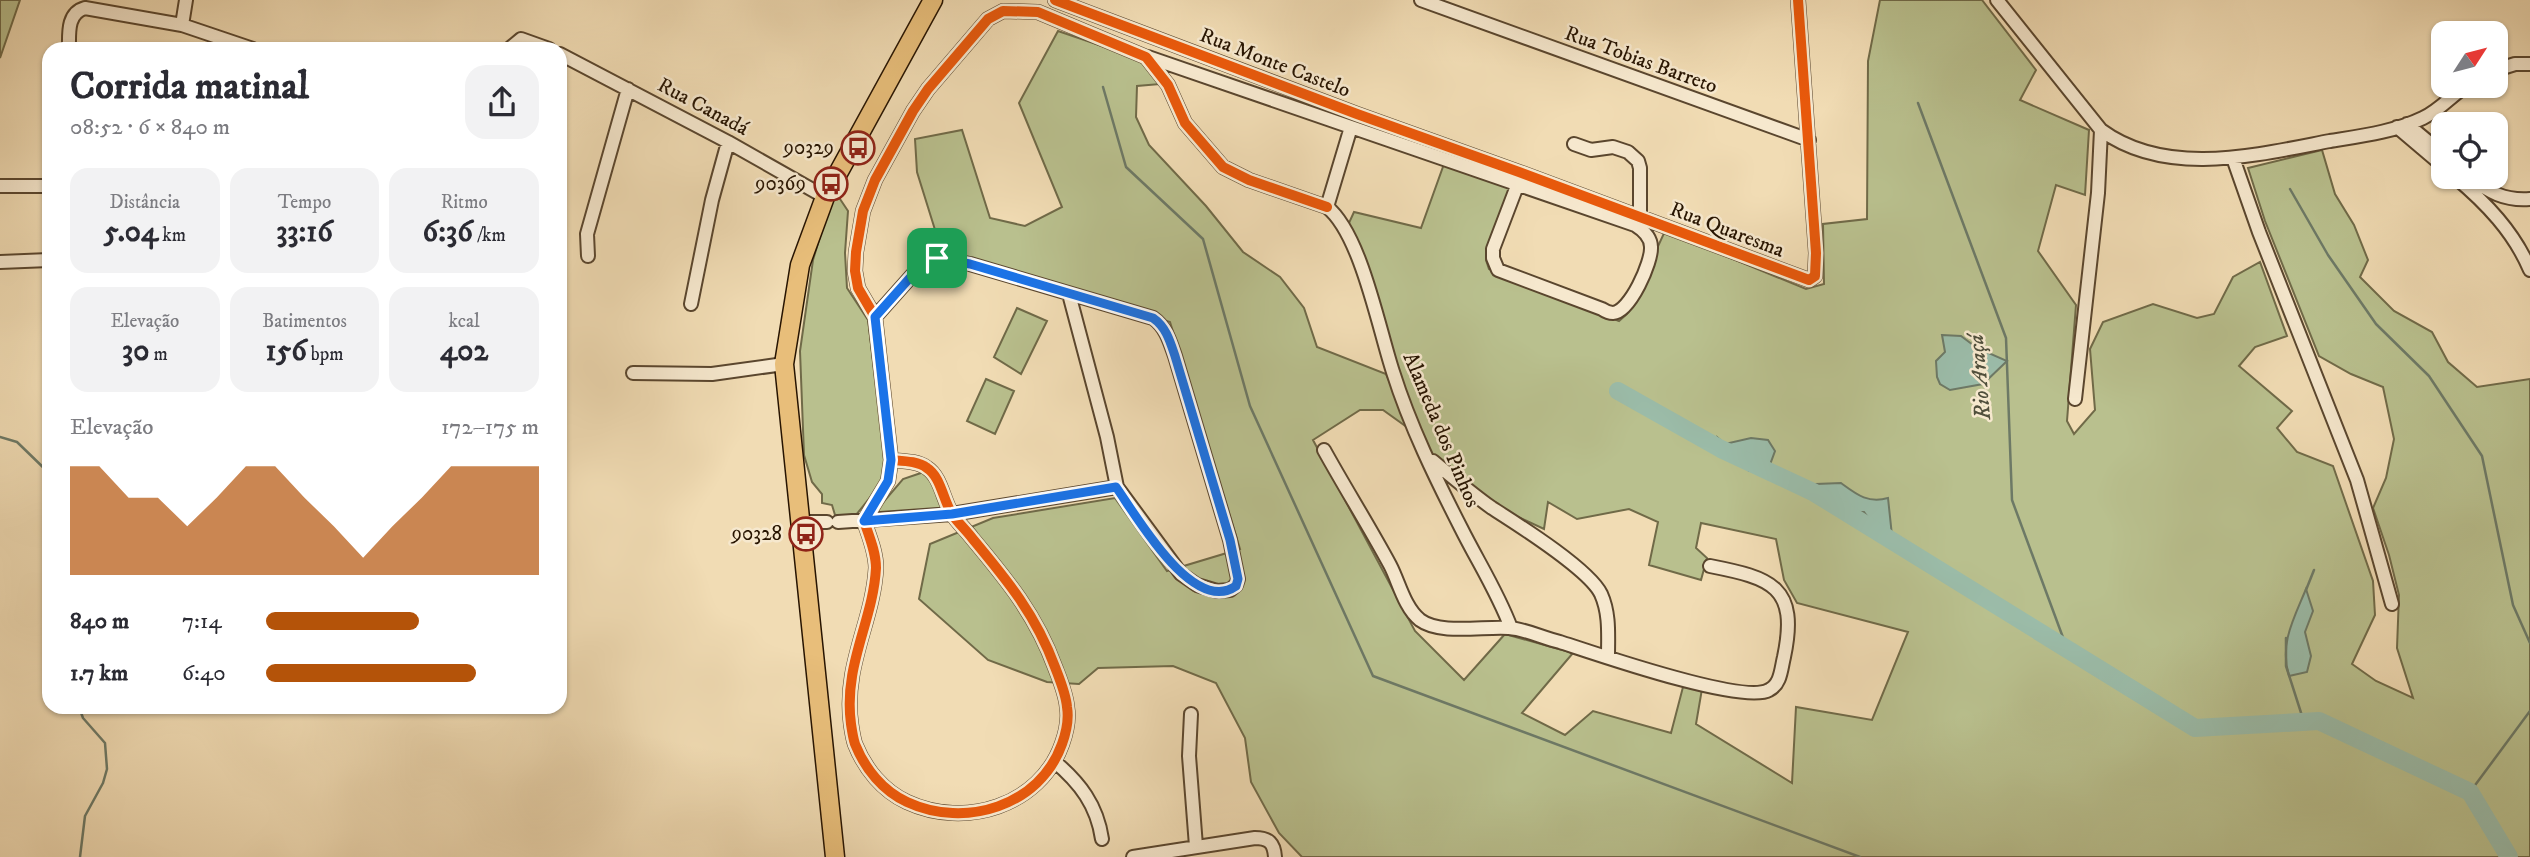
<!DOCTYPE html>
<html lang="pt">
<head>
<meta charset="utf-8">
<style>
  :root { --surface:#fff; --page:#f2f2f3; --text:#2b2b33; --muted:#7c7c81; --accent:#b45309 }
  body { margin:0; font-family:"IM FELL DW Pica",serif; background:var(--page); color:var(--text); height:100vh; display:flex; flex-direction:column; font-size:26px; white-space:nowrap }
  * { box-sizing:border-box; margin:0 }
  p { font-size:23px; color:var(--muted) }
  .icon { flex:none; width:38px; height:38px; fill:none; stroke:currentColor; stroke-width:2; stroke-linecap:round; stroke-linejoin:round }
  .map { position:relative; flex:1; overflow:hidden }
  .details { position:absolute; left:42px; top:42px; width:525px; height:672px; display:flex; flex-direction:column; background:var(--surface); border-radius:21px; box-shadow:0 2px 5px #0004 }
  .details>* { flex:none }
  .needle { width:46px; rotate:54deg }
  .tools { position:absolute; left:2431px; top:21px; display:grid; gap:14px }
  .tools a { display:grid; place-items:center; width:77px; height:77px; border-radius:14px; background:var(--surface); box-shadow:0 2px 5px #0004; font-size:35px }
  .pin { position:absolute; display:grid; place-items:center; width:60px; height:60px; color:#fff; margin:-30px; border-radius:14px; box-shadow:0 4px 10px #0006 }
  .round { display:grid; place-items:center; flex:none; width:74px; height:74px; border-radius:21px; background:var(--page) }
  .overview { display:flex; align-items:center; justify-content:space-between; height:119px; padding:0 28px }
  h1 { font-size:38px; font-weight:700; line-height:52px }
  .metrics { display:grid; grid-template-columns:repeat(3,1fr); gap:10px; height:119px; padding:7px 28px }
  .metrics div { display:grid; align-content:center; border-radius:18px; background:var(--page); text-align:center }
  .metrics b { font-size:30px; font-weight:700 }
  .metrics small { font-size:19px; font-weight:400 }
  .metrics p { font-size:19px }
  .chart { height:196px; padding:14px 28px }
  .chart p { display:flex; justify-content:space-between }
  .chart svg { width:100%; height:126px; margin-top:7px; fill:var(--accent); opacity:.7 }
  ul { padding:0 28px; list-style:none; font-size:23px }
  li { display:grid; grid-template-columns:112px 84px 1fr; align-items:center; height:52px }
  li i { height:18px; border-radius:9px; background:var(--accent) }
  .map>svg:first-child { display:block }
</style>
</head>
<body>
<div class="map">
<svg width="2530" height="857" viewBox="0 0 2530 857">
  <rect width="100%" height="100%" fill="#f1dcb4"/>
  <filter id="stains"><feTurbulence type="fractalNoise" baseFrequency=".00286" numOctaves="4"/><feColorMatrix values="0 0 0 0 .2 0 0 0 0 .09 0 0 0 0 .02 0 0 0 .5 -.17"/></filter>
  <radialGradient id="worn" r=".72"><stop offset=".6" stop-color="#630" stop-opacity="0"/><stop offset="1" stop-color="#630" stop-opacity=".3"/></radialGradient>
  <path fill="#b9c08e" stroke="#706a48" stroke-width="2" d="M 0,0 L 20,0 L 0,58 Z
    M 1880,0 L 1982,0 L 2036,70 L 2020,100 L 2089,130 L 2085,195 L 2056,185 L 2038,251 L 2076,305 L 2067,421 L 2074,434 L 2095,410 L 2090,349 L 2103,322 L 2153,304 L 2197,318 L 2214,314 L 2233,277 L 2260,262 L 2287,336 L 2255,347 L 2239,366 L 2292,411 L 2277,428 L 2297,452 L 2333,466 L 2373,581 L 2375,615 L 2352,664 L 2376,681 L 2413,698 L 2397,648 L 2399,595 L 2389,555 L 2373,508 L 2386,478 L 2394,439 L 2383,387 L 2351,374 L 2319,356 L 2265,221 L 2248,168 L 2322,150 L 2335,194 L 2354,225 L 2368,260 L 2360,277 L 2394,311 L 2432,332 L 2448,362 L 2477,387 L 2530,379 L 2530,857 L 1302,857 L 1279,833 L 1251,782 L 1245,738 L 1216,683 L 1173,666 L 1098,668 L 1079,684 L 1047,682 L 988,660 L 919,599 L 930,544 L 993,518 L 1115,498 L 1167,571 L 1240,549 L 1170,322 L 941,249 L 917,172 L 915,139 L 962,130 L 990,218 L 1025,226 L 1062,207 L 1019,103 L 1058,31 L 1143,60 L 1161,84 L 1137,86 L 1136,117 L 1149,145 L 1206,206 L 1243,252 L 1280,277 L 1304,308 L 1317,347 L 1386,374 L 1411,430 L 1383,410 L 1360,410 L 1313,440 L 1415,631 L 1464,680 L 1505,634 L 1573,653 L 1522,713 L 1565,735 L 1593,711 L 1671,733 L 1683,687 L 1702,689 L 1696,724 L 1792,783 L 1796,707 L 1872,720 L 1908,632 L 1797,603 L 1784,580 L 1776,539 L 1701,523 L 1696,548 L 1707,558 L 1701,580 L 1649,565 L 1658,522 L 1629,509 L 1577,519 L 1548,502 L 1544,529 L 1508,512 L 1465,483 L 1430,452 L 1411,409 L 1348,225 L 1354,212 L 1421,228 L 1444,164 L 1513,188 L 1486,260 L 1489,269 L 1619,321 L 1627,314 L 1665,231 L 1806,289 L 1824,284 L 1823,224 L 1867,219 L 1868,61 Z
    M 834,190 L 848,211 L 845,253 L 847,288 L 868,320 L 883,440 L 885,479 L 856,515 L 835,515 L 832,505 L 822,503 L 822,494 L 812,482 L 804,455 L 800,351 L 813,260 Z
    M 1017,308 L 1047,321 L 1021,374 L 994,357 Z
    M 986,379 L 1014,391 L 995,434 L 967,421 Z
    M 924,472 L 932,479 L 948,512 L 876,516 L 875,512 L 903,479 Z"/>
  <path fill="#9bbca9" stroke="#6d7966" stroke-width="2" d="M 1942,335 L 1961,336 L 1977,348 L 2007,361 L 1983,384 L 1950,390 L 1940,384 L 1937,377 L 1936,361 L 1945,352 Z
    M 1718,438 L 1725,444 L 1751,438 L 1768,440 L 1775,451 L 1768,470 L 1749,471 L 1740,461 L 1741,455 L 1733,449 L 1726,451 L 1721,449 Z
    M 1841,483 C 1856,494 1868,504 1888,498 L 1893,545 L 1886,541 L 1864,512 C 1844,513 1827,505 1813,492 L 1816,484 Z
    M 2306,589 L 2313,611 L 2305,632 L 2311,656 L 2307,672 L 2289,676 C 2279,644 2294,618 2306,589 Z"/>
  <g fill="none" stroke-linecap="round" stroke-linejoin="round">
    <path stroke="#6d7966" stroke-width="2.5" d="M 1103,87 L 1126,167 L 1203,239 L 1250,406 L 1373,676 L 1860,857
      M 1918,103 L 2006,338 L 2012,500 L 2068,651
      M 2290,189 L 2328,255 L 2376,324 L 2429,376 L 2482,456 L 2513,605 L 2530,643
      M 0,437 L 17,442 L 49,473
      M 2306,590 L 2314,570
      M 49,594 L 45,601 L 49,619
      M 2286,638 L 2286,666 L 2304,722
      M 79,707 L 83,718 L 105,743 L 107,769 L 103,783 L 85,816 L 80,857
      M 2470,792 L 2530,711"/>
    <path stroke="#9bbca9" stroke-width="18" d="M 1618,391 L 1721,449 L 1813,492 L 2195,728 L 2319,721 L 2470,792 L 2509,857"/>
    <defs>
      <path id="street" d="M 1055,0 L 1357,114 L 1519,172 L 1809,280 L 1815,276 L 1816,253 L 1798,0
        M 1421,0 L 1809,140
        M 1997,0 L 2101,130 C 2166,178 2257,155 2330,141 C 2361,136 2394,132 2423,118 C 2440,110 2451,96 2466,86
        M 182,25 L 186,0
        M 69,49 C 69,33 67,13 85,8 L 182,25 L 253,49
        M 509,49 L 521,39 L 549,49
        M 560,54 L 728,142 L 825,197
        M 1148,57 L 1635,225 C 1643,230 1651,237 1651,247 C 1652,262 1630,312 1613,313 C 1609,313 1605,311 1602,309 L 1498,270 L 1493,258 L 1493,249 L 1517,186
        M 2496,70 L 2515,64 L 2530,64
        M 2407,124 L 2443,154
        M 1351,127 L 1327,207 C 1361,234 1379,330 1393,372 C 1410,426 1436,479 1461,528 C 1478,562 1498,593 1511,628
        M 2397,127 L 2443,166
        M 1574,144 L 1591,150 L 1613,147 L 1628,152 L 1638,161 L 1640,168 L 1640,217
        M 2233,158 L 2259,232 L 2357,480 L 2392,604
        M 2455,177 C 2486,203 2514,232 2530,270
        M 2470,177 C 2488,192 2505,201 2530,199
        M 0,186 L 49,186
        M 588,256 L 587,234 L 628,89
        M 0,262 L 49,260
        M 691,304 L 712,200 L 728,142
        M 875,317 L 916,271 L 937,258 L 970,264 L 1153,318 C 1166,327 1170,342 1175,356 L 1230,540 L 1238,579 L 1236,585 L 1230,590 L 1217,591 L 1197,585 L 1181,574 L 1117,487 L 1107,437 L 1069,294
        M 633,373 L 712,374 L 784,364
        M 2075,399 L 2098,193 L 2101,130
        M 1324,450 C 1345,488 1369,526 1390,565 C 1399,582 1404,607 1420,620 C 1440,635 1484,626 1509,628 C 1525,629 1543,638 1560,642 C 1594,653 1743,705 1769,690 C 1781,684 1781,669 1784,657 C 1799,586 1771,578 1710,566
        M 891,460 C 903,461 918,461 927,468 C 941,477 943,500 952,514 C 958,523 966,530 972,538 C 1007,580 1036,615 1055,667 C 1060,680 1066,694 1067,707 C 1069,719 1066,733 1062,744 C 1040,806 965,829 907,802 C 883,791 865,769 855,744 C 853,738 852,731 851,724 C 843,665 873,622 876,568 C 876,552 869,536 864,521 L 888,481 L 891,460 L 875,317 L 858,288 L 855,271 L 856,252 L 863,211 L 875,180 L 913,111 L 928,89 L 988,19 L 1003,11 L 1038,12 L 1146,57 L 1168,85 L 1185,123 L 1223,167 L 1249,180 L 1327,207
        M 1433,461 C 1452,477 1471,493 1492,508 C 1517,524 1589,569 1601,594 C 1610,614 1608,635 1608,657
        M 801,522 L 827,522
        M 838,522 L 952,514 L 1117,487
        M 1191,714 L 1189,756 L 1196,846
        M 1054,761 C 1080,783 1097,805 1102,839
        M 1133,857 L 1255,838 C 1269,838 1274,843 1275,857"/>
      <path id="primary" d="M 835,857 L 784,364 L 800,265 L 825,197 L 933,0"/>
    </defs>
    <use href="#street" stroke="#5a462e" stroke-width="16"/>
    <use href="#primary" stroke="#271401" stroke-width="21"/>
    <use href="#street" stroke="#f6e8ce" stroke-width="12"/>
    <use href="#primary" stroke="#e8be7a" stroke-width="18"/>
    <defs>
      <path id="cycleway" d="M 1055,0 L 1357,114 L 1519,172 L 1809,280 L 1815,276 L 1816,253 L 1798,0
        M 891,460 C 903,461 918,461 927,468 C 941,477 943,500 952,514 C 958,523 966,530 972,538 C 1007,580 1036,615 1055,667 C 1060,680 1066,694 1067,707 C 1069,719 1066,733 1062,744 C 1040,806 965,829 907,802 C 883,791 865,769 855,744 C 853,738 852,731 851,724 C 843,665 873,622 876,568 C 876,552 869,536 864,521 L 888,481 L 891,460 L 875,317 L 858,288 L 855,271 L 856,252 L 863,211 L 875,180 L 913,111 L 928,89 L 988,19 L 1003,11 L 1038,12 L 1146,57 L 1168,85 L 1185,123 L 1223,167 L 1249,180 L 1327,207"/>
    </defs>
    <use href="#cycleway" stroke="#f6e8ce" stroke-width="15"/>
    <use href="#cycleway" stroke="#e8590c" stroke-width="10"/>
  </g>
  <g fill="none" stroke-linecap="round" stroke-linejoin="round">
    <defs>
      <path id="route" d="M 937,258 L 970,264 L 1153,318 C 1166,327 1170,341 1175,356 L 1230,540 L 1238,579 L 1236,586 C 1193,616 1136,515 1116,487 L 952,514 L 864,521 L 888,481 L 891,460 L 875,317 L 916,271 Z"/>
    </defs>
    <use href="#route" stroke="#fff" stroke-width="14"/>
    <use href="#route" stroke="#1a73e8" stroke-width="9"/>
  </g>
  <defs>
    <symbol id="bus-ring" viewBox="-11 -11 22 22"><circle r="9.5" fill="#f6e8ce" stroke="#8f2418" stroke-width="1.5"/><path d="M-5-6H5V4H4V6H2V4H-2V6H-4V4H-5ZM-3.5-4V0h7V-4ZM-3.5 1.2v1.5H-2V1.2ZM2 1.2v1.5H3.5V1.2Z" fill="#8f2418"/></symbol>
  </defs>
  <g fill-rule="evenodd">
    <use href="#bus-ring" x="839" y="129" width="38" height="38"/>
    <use href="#bus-ring" x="812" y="165" width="38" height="38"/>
    <use href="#bus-ring" x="787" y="515" width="38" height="38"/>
  </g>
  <g text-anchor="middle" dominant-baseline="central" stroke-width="5" stroke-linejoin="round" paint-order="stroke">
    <g font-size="21" fill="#271401" stroke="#f6e8ce">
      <text transform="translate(1641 60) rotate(20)">Rua Tobias Barreto</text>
      <text transform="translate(1275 63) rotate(21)">Rua Monte Castelo</text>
      <text transform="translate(703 107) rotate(28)">Rua Canadá</text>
      <text transform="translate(1727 230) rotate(21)">Rua Quaresma</text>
      <text transform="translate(1441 430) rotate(67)">Alameda dos Pinhos</text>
    </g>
    <g font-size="21" fill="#271401" stroke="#f6e8ce" text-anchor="end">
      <text x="834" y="148">90329</text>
      <text x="806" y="184">90369</text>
      <text x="782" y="534">90328</text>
    </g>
    <g font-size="23" font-style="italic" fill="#504f3c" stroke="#f6e8ce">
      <text transform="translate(1980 377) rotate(-95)">Rio Araçá</text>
    </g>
  </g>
  <rect width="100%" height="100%" filter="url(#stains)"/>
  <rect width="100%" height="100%" fill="url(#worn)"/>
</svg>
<div class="tools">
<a><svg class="needle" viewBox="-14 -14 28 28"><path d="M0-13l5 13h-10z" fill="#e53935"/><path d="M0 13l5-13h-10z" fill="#7c7c81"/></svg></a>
<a><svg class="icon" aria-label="locate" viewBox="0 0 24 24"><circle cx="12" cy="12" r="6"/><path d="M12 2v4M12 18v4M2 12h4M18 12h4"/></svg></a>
</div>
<div class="pin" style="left:937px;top:258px;background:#1e9e55"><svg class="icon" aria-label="arrive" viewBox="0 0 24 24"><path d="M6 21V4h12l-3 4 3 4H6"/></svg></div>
<section class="details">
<div class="overview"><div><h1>Corrida matinal</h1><p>08:52 · 6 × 840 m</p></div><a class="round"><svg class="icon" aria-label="share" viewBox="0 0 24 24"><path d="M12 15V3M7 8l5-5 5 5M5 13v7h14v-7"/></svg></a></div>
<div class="metrics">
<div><p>Distância</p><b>5.04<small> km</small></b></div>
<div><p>Tempo</p><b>33:16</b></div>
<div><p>Ritmo</p><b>6:36<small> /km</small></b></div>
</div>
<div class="metrics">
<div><p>Elevação</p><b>30<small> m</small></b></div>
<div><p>Batimentos</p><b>156<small> bpm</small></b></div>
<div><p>kcal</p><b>402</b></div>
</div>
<div class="chart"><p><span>Elevação</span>172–175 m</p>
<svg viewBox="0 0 160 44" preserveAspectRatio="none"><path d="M0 44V6L10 6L20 17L30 17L40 27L50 17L60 6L70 6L80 17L90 27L100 38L110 27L120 17L130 6L140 6L150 6L160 6V44z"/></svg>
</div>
<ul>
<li><b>840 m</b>7:14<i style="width:56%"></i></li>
<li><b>1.7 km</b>6:40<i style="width:77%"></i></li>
</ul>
</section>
</div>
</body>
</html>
